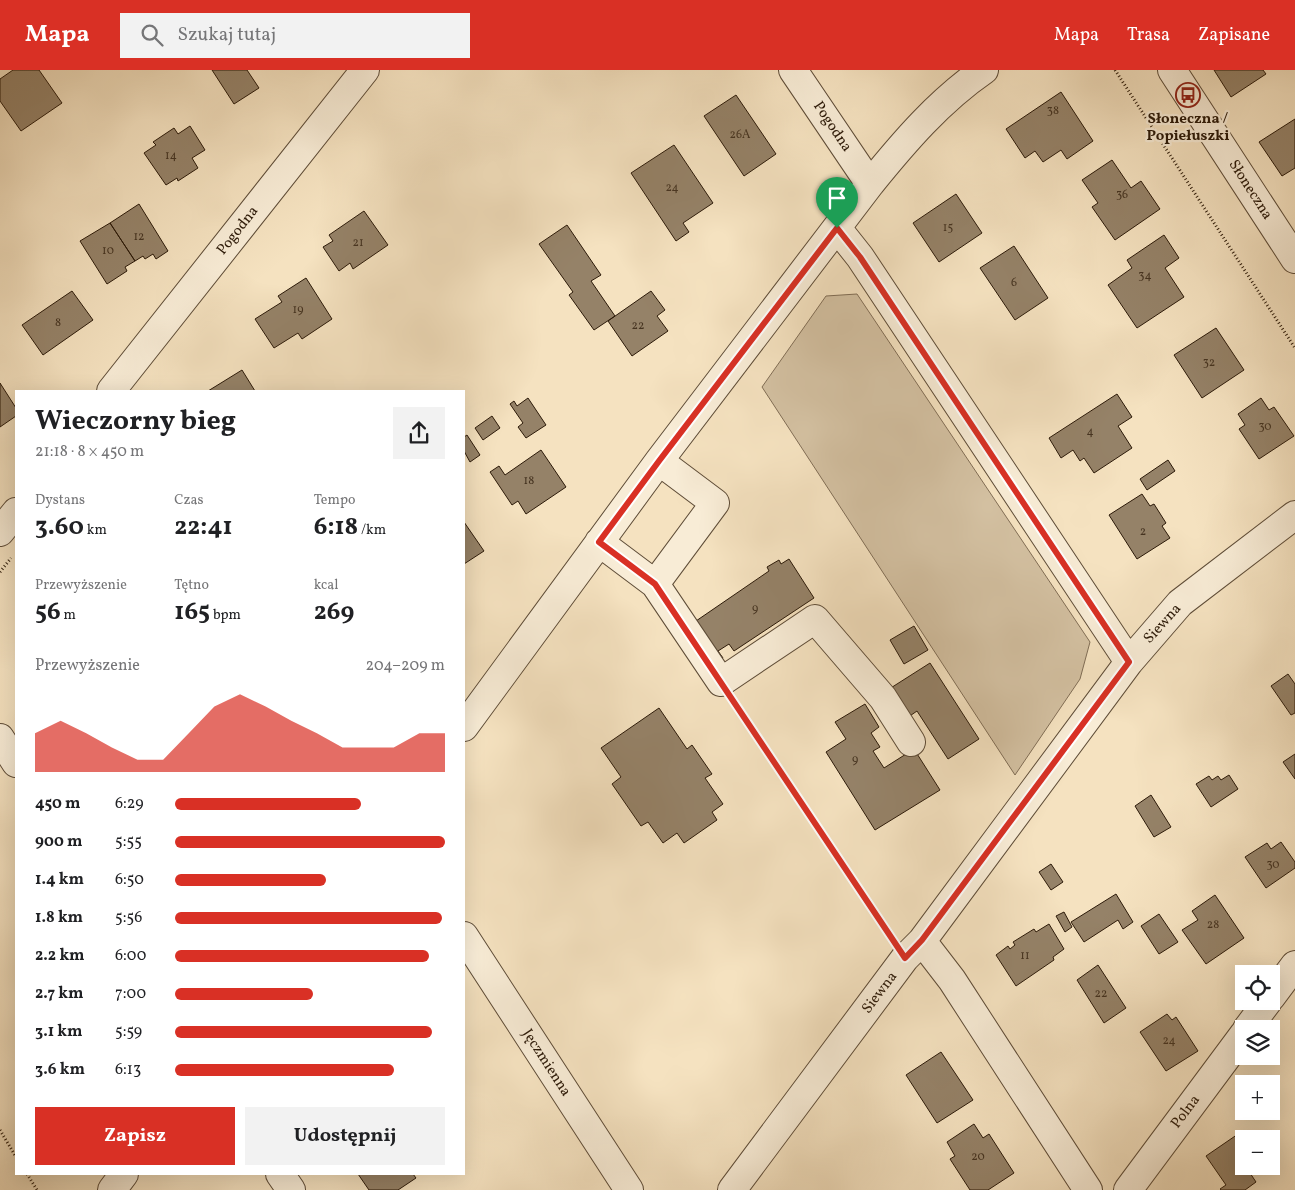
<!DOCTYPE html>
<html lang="pl">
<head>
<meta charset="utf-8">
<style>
  :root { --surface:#fff; --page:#f2f2f2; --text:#202124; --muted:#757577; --accent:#d93025 }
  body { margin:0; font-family:Vollkorn,serif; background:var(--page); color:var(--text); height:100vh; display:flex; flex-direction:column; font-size:19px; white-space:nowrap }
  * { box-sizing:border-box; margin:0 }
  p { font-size:16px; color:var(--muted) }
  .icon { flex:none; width:28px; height:28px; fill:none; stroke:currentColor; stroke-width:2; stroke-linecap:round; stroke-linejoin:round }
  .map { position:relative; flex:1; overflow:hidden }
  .sheet { position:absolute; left:15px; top:320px; width:450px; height:785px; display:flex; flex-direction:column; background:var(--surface); border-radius:0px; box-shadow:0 5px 20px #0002 }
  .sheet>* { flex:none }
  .controls { position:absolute; left:1235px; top:895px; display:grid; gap:10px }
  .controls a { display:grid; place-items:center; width:45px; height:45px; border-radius:0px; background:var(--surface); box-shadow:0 5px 20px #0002; font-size:25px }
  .pin { position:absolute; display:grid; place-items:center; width:42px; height:42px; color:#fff; margin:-51px -21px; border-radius:50% 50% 50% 0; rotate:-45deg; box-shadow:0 0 5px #0007 }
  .pin .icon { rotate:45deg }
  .round { display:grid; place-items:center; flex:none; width:52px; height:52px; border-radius:0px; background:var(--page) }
  .head { display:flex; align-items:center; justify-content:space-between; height:85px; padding:0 20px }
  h1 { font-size:28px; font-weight:700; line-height:38px }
  .stats { display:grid; grid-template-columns:repeat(3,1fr); gap:8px; height:85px; padding:5px 20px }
  .stats div { display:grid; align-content:center }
  .stats b { font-size:25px; font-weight:700 }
  .stats small { font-size:14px; font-weight:400 }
  .stats p { font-size:14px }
  .chart { height:140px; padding:10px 20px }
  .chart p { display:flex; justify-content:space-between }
  .chart svg { width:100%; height:90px; margin-top:5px; fill:var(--accent); opacity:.7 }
  .action { display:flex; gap:10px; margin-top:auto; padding:10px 20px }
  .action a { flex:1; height:58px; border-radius:0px; background:var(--accent); color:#fff; font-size:20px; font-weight:700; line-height:58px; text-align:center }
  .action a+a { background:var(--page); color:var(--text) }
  ul { padding:0 20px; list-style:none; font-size:16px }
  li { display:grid; grid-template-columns:80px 60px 1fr; align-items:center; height:38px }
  li i { height:12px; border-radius:6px; background:var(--accent) }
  header { display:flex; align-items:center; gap:30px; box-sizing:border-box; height:70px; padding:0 25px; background:var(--accent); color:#fff }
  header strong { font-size:24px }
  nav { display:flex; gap:28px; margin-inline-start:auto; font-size:18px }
  .search { width:350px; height:45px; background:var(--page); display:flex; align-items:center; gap:12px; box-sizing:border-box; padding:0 18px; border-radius:0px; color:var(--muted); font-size:19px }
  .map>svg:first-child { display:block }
</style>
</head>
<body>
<header>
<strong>Mapa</strong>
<div class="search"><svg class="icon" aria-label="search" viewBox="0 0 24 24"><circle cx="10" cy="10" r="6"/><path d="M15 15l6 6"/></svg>Szukaj tutaj</div>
<nav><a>Mapa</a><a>Trasa</a><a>Zapisane</a></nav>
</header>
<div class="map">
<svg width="1295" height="1120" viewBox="0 0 1295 1120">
  <rect width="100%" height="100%" fill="#f5e2c0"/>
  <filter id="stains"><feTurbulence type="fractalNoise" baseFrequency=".004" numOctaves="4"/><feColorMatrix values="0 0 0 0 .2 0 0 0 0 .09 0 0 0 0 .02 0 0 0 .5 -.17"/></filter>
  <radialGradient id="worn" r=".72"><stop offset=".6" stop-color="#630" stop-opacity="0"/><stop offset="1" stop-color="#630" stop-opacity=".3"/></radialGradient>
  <path fill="#d3c0a1" stroke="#806d55" d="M 857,224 L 1090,572 L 1080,609 L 1015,705 L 762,317 L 826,226 Z"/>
  <path fill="#958268" stroke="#2c1a09" d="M 13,0 L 39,0 L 62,33 L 21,61 L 0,31 L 0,9 Z
    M 212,0 L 247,0 L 259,18 L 234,34 Z
    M 1214,0 L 1263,0 L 1266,4 L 1231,27 Z
    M 1061,22 L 1093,71 L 1067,89 L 1061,80 L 1043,92 L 1035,81 L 1025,88 L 1006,59 Z
    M 736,25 L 776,84 L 744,106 L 704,46 Z
    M 1295,49 L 1295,98 L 1282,106 L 1259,72 Z
    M 190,56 L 205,80 L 192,88 L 198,98 L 178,111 L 177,108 L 166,115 L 144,83 L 156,75 L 153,72 L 174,58 L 178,64 Z
    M 674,75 L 713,133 L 683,153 L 689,162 L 676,171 L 631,103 Z
    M 1112,90 L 1131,118 L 1141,111 L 1160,139 L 1115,170 L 1092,137 L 1098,133 L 1082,110 Z
    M 956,124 L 982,163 L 939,192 L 913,153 Z
    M 139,134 L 168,181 L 156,189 L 153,184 L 145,189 L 143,186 L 135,191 L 110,153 Z
    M 364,141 L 388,175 L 353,199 L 350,193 L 339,201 L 323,177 L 333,171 L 329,165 Z
    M 110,153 L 135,191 L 125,197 L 127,201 L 107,214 L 80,171 Z
    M 567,155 L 601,205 L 591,211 L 615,246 L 594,260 L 569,225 L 573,222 L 539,174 Z
    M 1164,165 L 1179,188 L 1165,198 L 1184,227 L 1137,258 L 1108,215 L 1132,198 L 1127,190 Z
    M 1014,176 L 1048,228 L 1015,250 L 980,198 Z
    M 306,208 L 332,249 L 302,269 L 298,263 L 274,278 L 255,249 L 282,232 L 278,226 Z
    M 72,221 L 93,250 L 43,285 L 22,255 Z
    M 651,221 L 665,240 L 657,246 L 668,261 L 632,286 L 608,251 Z
    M 1216,258 L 1244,300 L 1202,328 L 1174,285 Z
    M 242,300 L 255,321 L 208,321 Z
    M 0,313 L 16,338 L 16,346 L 0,357 Z
    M 1117,324 L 1132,347 L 1118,356 L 1132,378 L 1094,403 L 1084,388 L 1080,391 L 1073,380 L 1061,388 L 1049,368 Z
    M 528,328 L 546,355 L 526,368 L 518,357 L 523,353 L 510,334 L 514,331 L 517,336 Z
    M 1261,328 L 1269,340 L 1274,337 L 1294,366 L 1259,389 L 1239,359 L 1245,355 L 1238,344 Z
    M 492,346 L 500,358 L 483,370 L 475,358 Z
    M 467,365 L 480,385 L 470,392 L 464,381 L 464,367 Z
    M 541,380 L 566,417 L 526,444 L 518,431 L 512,435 L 490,402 L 499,396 L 505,405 Z
    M 1168,390 L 1175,401 L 1147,420 L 1140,409 Z
    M 1142,424 L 1150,436 L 1154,434 L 1166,453 L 1162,456 L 1170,468 L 1137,489 L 1109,445 Z
    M 464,452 L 484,481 L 464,494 Z
    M 789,489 L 814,528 L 734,581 L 729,574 L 718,581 L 723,588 L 721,589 L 696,551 L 769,501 L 767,497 L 779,490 L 781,494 Z
    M 914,556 L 928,580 L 904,594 L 890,570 Z
    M 930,593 L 979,669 L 948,689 L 917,641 L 904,650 L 886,621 Z
    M 1288,604 L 1295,614 L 1295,643 L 1291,645 L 1271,616 Z
    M 865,634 L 879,657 L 871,663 L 880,677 L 873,681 L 884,698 L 914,679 L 940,720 L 875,760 L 826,682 L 846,669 L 835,652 Z
    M 659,638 L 687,679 L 692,675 L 712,704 L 705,708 L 723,734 L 712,742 L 717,750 L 684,773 L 677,763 L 663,773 L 648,752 L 641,756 L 612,714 L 621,707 L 601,678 Z
    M 1295,684 L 1295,709 L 1283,692 Z
    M 1229,705 L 1238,719 L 1211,737 L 1196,714 L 1209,706 L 1212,710 L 1218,706 L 1221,710 Z
    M 1151,725 L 1171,757 L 1154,767 L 1135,736 Z
    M 1281,772 L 1295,792 L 1295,798 L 1266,818 L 1245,787 L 1267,773 L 1271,779 Z
    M 1051,794 L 1063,812 L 1051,820 L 1039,802 Z
    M 1116,824 L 1133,852 L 1123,859 L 1118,850 L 1084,872 L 1071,852 Z
    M 1215,825 L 1244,868 L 1206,894 L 1182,860 L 1198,850 L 1192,841 Z
    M 1064,842 L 1072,857 L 1065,862 L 1056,846 Z
    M 1159,844 L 1178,872 L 1159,884 L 1141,856 Z
    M 1049,854 L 1064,879 L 1053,887 L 1054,890 L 1016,916 L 996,885 L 1008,876 L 1010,879 L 1015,875 L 1013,872 L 1034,859 L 1036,862 Z
    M 1098,895 L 1126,938 L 1104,953 L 1077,910 Z
    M 1167,944 L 1172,950 L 1176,947 L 1198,981 L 1166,1001 L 1140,962 Z
    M 941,982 L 973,1030 L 937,1053 L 906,1005 Z
    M 974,1054 L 983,1068 L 989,1064 L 1014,1103 L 988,1120 L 970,1120 L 950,1089 L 955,1086 L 947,1072 Z
    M 1241,1062 L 1245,1069 L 1244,1069 L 1244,1096 L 1259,1096 L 1250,1103 L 1256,1112 L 1245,1120 L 1221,1120 L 1220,1119 L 1226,1115 L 1206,1086 Z
    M 358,1104 L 413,1104 L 416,1108 L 398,1120 L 369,1120 Z"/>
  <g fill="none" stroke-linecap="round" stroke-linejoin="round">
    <defs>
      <path id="minor" d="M 793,0 L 870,114
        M 1172,0 L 1295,189
        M 837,158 L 860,187 L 1129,592
        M 111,321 L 365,0
        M 0,462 L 16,442
        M 599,472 L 655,514 L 715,433 L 659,391
        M 655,514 L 721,612 L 815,549 L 883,628 L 911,672
        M 464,657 L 659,391 L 870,114 C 904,72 939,31 984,0
        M 0,668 L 16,693
        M 464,866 L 629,1120
        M 922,871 L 952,910 L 1088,1120
        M 1271,927 L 1295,895
        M 1247,959 L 1268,931
        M 280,1104 L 291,1120
        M 112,1120 L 124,1104
        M 732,1120 L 905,888 L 922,871 L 1129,592 L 1180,533 L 1295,445
        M 1128,1120 L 1244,964"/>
    </defs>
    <use href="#minor" stroke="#5e4c37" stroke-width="30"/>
    <path stroke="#2c1a09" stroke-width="3" stroke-dasharray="1 2.5" stroke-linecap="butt" d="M 1115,0 L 1295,278
      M 0,502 L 11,488
      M 735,634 L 890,866
      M 0,1060 L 16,1087
      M 27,1104 L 37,1120"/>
    <use href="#minor" stroke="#f8ecd6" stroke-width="28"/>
  </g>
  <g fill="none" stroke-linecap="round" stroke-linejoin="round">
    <defs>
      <path id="route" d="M 837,158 L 860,187 L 1129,592 L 922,870 L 905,888 L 655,514 L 599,472 L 659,391 Z"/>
    </defs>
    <use href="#route" stroke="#fff" stroke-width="10"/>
    <use href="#route" stroke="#d93025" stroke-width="6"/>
  </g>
  <defs>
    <symbol id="bus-ring" viewBox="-11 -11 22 22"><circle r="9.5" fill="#f8ecd6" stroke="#8f2418" stroke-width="1.5"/><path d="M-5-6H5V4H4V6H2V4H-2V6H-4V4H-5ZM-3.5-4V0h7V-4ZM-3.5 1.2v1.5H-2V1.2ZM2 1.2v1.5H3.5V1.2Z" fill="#8f2418"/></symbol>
  </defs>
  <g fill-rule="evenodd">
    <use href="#bus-ring" x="1174" y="11" width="28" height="28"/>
  </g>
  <g text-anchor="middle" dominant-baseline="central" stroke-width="4.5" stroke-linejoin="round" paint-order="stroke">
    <g font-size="12" fill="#463421">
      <text x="1053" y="41">38</text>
      <text x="740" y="65">26A</text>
      <text x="171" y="86">14</text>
      <text x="672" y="118">24</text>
      <text x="1122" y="125">36</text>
      <text x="948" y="158">15</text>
      <text x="139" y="167">12</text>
      <text x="358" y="173">21</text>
      <text x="108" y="181">10</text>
      <text x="1145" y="206">34</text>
      <text x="1014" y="213">6</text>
      <text x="298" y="240">19</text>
      <text x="58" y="253">8</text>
      <text x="638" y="256">22</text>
      <text x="1209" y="293">32</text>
      <text x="1265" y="357">30</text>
      <text x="1090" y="362">4</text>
      <text x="529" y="411">18</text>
      <text x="1143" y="462">2</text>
      <text x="755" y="539">9</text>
      <text x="855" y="690">9</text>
      <text x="1273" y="795">30</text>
      <text x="1213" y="855">28</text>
      <text x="1025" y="886">11</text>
      <text x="1101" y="924">22</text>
      <text x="1169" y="971">24</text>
      <text x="978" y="1087">20</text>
    </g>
    <g font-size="15" font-weight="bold" fill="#2c1a09" stroke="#f8ecd6">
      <text x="1188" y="49">Słoneczna /<tspan x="1188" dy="17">Popiełuszki</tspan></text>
    </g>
    <g font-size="15" fill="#2c1a09" stroke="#f8ecd6">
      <text transform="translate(832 57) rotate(56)">Pogodna</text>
      <text transform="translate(1250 120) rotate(57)">Słoneczna</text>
      <text transform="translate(238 161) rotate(-52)">Pogodna</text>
      <text transform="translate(1163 554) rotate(-48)">Siewna</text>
      <text transform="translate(880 923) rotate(-53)">Siewna</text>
      <text transform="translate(546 993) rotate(57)">Jęczmienna</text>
      <text transform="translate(1186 1042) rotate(-53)">Polna</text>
    </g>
  </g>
  <rect width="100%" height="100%" filter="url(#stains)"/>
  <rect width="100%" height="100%" fill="url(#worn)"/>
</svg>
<div class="controls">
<a><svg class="icon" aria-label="locate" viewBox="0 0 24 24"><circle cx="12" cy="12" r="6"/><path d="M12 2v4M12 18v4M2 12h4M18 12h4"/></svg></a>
<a><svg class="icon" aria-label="layers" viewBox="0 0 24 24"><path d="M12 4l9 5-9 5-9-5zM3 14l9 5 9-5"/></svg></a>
<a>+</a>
<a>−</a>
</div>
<div class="pin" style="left:837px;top:158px;background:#1e9e55"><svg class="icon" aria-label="arrive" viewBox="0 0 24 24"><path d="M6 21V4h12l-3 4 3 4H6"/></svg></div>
<section class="sheet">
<div class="head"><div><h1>Wieczorny bieg</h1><p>21:18 · 8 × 450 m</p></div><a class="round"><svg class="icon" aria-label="share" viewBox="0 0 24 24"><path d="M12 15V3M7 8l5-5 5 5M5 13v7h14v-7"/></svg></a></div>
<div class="stats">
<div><p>Dystans</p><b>3.60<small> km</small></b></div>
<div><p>Czas</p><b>22:41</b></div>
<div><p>Tempo</p><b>6:18<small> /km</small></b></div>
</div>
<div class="stats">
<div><p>Przewyższenie</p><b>56<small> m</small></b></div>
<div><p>Tętno</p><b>165<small> bpm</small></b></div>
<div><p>kcal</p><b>269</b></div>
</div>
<div class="chart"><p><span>Przewyższenie</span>204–209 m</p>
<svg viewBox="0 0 160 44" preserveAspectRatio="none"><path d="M0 44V25L10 19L20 25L30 32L40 38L50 38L60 25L70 12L80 6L90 12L100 19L110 25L120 32L130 32L140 32L150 25L160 25V44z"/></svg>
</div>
<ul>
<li><b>450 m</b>6:29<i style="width:69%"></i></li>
<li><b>900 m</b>5:55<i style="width:100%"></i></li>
<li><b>1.4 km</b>6:50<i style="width:56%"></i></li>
<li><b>1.8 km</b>5:56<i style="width:99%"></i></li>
<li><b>2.2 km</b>6:00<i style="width:94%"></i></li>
<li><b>2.7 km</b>7:00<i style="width:51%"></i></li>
<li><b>3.1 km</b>5:59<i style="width:95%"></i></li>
<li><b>3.6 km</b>6:13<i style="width:81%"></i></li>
</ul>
<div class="action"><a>Zapisz</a><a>Udostępnij</a></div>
</section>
</div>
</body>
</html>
